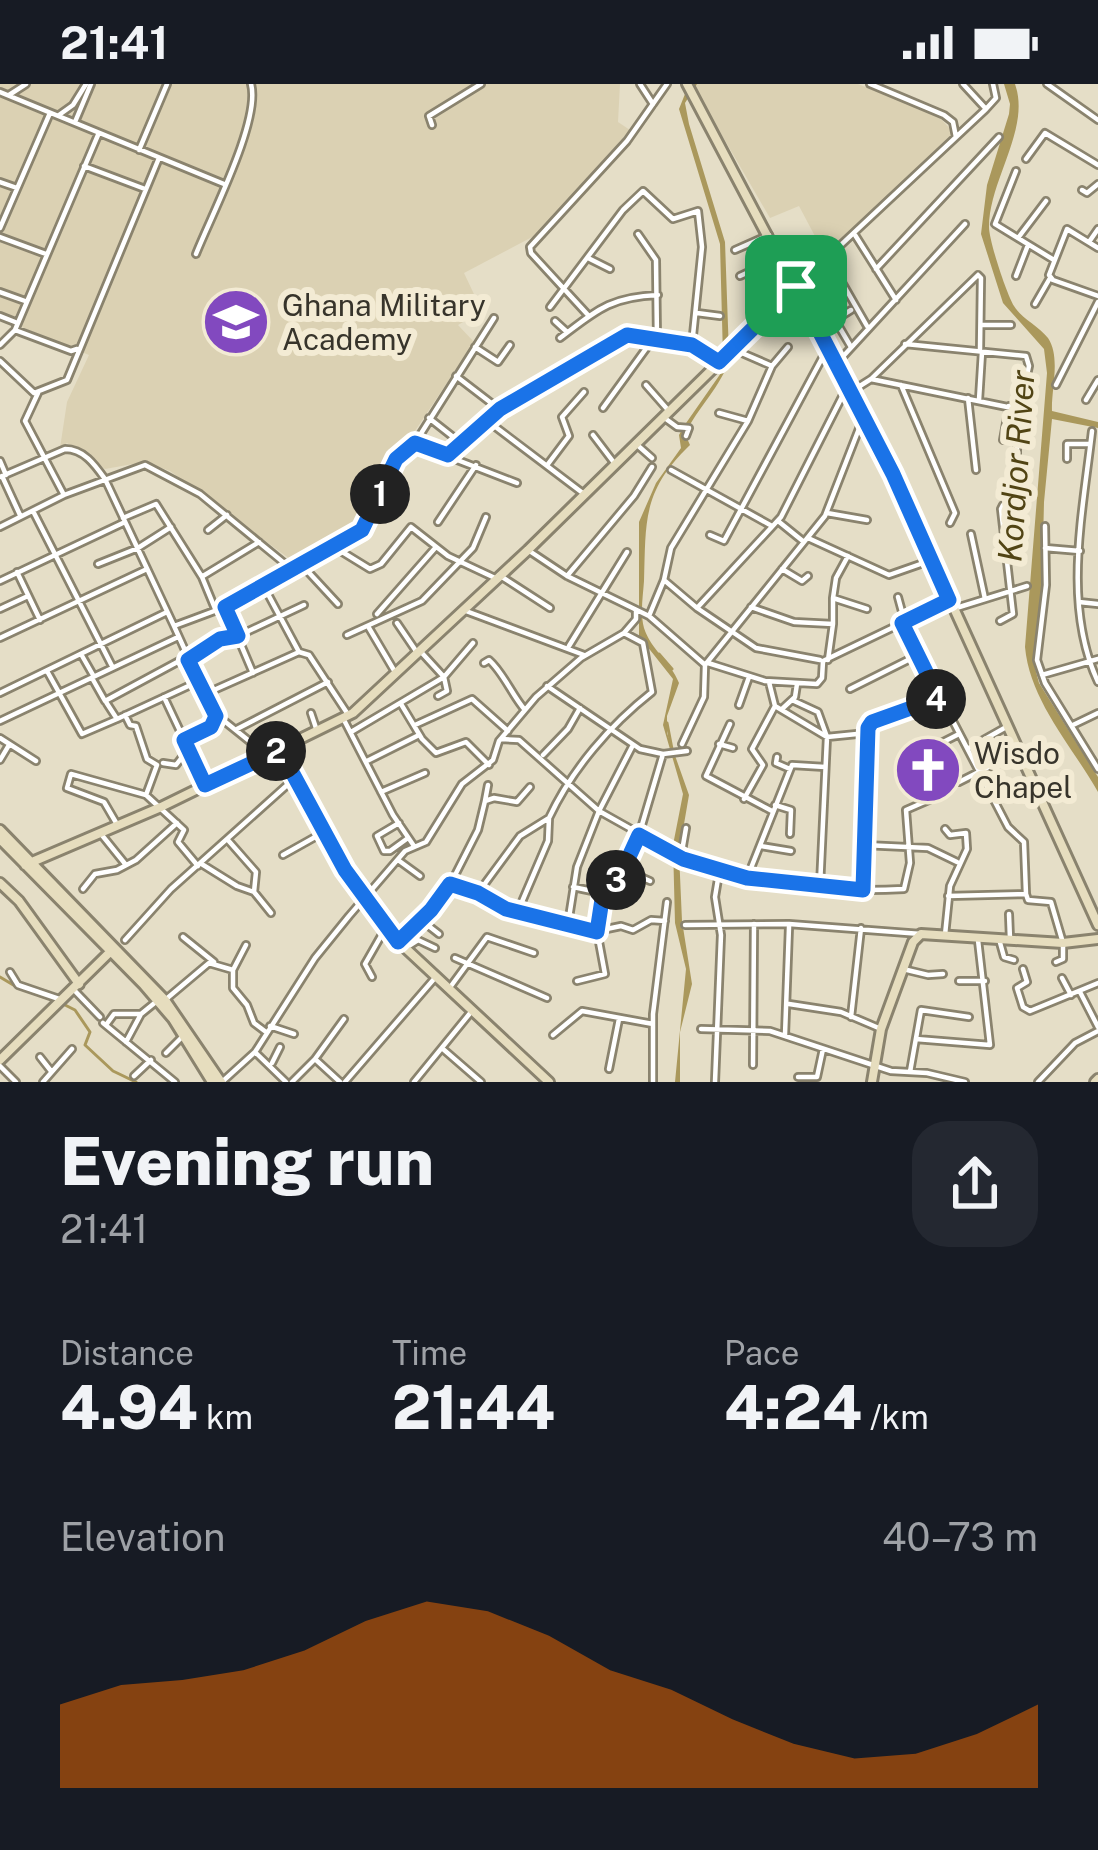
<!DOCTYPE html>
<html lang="en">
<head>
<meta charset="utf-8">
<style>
  :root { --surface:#171b24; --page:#242831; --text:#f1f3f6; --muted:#9ea1a6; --accent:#b45309 }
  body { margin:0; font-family:"Public Sans",sans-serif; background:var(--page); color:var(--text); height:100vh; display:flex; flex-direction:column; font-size:45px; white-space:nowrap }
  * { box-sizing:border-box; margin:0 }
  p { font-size:39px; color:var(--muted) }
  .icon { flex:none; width:66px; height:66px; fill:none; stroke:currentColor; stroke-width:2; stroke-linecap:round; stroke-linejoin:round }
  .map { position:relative; height:998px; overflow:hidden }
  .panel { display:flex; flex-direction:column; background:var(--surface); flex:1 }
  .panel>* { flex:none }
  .pin { position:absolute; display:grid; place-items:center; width:102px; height:102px; color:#fff; margin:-51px; border-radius:24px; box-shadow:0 6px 18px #0006 }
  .km { position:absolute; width:60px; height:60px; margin:-30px; border-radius:50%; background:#222; color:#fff; font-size:33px; line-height:60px; text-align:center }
  .round { display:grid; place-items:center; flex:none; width:126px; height:126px; border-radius:36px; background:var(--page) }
  .summary { display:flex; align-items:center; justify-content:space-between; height:204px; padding:0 60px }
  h1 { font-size:66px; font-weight:800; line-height:90px }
  .figures { display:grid; grid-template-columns:repeat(3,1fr); gap:18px; height:204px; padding:12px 60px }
  .figures div { display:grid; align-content:center }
  .figures b { font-size:60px; font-weight:800 }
  .figures small { font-size:33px; font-weight:400 }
  .figures p { font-size:33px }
  .chart { height:336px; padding:24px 60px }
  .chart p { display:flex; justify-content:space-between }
  .chart svg { width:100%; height:216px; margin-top:12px; fill:var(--accent); opacity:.7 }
  .status { display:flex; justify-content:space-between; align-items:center; height:84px; padding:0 60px; background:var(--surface); direction:ltr }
  .status svg { height:33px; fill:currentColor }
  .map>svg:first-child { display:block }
</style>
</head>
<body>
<div class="status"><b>21:41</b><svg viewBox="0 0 49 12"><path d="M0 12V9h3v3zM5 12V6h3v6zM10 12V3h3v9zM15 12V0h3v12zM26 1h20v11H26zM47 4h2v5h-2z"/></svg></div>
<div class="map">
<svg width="1098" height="998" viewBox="0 0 1098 998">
  <rect width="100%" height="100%" fill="#e5dec7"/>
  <path fill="#dbd1b3" d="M 0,0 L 620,0 L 618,38 L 630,46 L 536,151 L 464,189 L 482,227 L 458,241 L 474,258 L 413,350 L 409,350 L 359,440 L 294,478 L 170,387 L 144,378 L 105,385 L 67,359 L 60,364 L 67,318 L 89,271 L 0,234 Z
    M 697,0 L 858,0 L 938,32 L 955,50 L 826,173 L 799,122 L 770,134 L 694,3 Z"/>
  <path fill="#aa985c" d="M 689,0 L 697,0 L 685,19 L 689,40 L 725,158 L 729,270 L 723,273 L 720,160 L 679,25 Z
    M 1004,0 L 1015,0 C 1031,45 989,96 989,143 C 989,157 1007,211 1014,222 C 1022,235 1039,242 1048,254 C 1061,273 1051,306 1052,327 L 1098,338 L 1098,344 L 1052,335 L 1044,418 L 1042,501 L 1033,576 L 1039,599 L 1098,693 L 1098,708 C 1072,662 1030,617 1025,563 L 1047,289 L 1044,265 L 1003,219 L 981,150 L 987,101 L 1009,30 L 1010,20 Z
    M 730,274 C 721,303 698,323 685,350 L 690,361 C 642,407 646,437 644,497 C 643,512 640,529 644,544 C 651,566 671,578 679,599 L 667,632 L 667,649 L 689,711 L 679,769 L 682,837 L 692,900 L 680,948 L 680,998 L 675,998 L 686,885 L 675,839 L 673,761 L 683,710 L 663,641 L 673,595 L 639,552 L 639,438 L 656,399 L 681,364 L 679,351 L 684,342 L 721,289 L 723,278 Z"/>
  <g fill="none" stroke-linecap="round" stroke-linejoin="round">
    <path stroke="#aa985c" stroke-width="3" d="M 659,570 L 672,585
      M 667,639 L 672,665
      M 0,893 L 15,902
      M 63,920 L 75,926 L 90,948 L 85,961 L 113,987 L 136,998"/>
    <defs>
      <path id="street" d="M 640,0 L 653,20
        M 870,0 L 944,31 L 953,38 L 956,53
        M 963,0 L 986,25
        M 1047,0 L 1098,36
        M 0,8 L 224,100
        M 9,11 L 26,0
        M 59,31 L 73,21 L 86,0
        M 75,38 L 91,0
        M 432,41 L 429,32 L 481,0
        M 139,66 L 167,0
        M 1026,75 L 1045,49 L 1098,81
        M 84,82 L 145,105
        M 1016,87 L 995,140 L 1054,176
        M 0,98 L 17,104
        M 1082,106 L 1087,109 L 1098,100
        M 0,144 L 50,29
        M 638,150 L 656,176 L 657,255
        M 855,151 L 896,216
        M 0,153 L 46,170
        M 1018,154 L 1046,117
        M 1089,158 L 1098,145
        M 1098,164 L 1067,145 L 1049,191 L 1053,196 L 1098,212
        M 735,166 L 769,151
        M 196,170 C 211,132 261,36 251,0
        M 588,174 L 610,185
        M 828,174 L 867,242
        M 876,185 L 999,53
        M 830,190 L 814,200 L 851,263
        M 978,191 L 981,194 L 980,265
        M 740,192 L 779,174
        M 1016,192 L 1028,161
        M 797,202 L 986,25 L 996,14 L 993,0
        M 761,206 L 774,223
        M 0,208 L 25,217
        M 824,217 L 841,208
        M 1035,220 L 1050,194
        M 550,223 L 623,126 L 643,107 L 673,135 L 698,127 L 702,163 L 692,261
        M 697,229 L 720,232
        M 588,231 L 531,169 L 530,163 L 627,57 L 667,0
        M 0,232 L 15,238
        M 835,236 L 851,226
        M 555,237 L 567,248
        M 981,241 L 1011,241
        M 15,246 L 71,267 L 77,265
        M 560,254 C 597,226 610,213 658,211
        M 905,260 L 1026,272 L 1029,282 L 1019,327
        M 0,261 L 15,246 L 98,51
        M 475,263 L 498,278 L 510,261
        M 735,266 L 772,282
        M 0,277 L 34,309 L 67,296 L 159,74
        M 837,279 L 965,140
        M 456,292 L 499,325
        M 871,295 L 1017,325 L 1017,377
        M 646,301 L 668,326
        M 901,301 L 955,429 L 950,439
        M 1056,301 L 1098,218
        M 852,307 L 871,295 L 978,191
        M 38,309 L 25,337 L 64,411
        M 968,314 L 976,386
        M 979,316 L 982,268
        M 1086,316 L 1098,296
        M 603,324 L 653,255
        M 719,329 L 748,337
        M 429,334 L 457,356
        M 485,335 L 584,410
        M 666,335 L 677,343 L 689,344 L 686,352
        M 1092,347 C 1083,428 1062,521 1098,598
        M 593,351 L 615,380
        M 1003,356 L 1009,322
        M 635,359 L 652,374
        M 416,360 L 517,399
        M 448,371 L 499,325 L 627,251 L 692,261 L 719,278
        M 1067,375 L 1067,360 L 1090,360
        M 0,377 L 6,391
        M 548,380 L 569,352 L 562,333 L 584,308
        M 671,386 L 772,442
        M 2,392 L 20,431
        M 0,393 L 65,365 C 84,365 95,381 105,395 L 174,542
        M 33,427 L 112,582
        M 827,429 L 867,436
        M 123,434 L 156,420 L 202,493 L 216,527
        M 778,437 L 804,458
        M 438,438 L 476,381
        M 1045,442 L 1046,501 L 1037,576 L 1045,599 L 1098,685
        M 0,443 L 64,411 L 145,381 L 200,410 L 289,483
        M 208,446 L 227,431
        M 971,450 L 985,515
        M 710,451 L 724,457 L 827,265
        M 808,454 L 889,491 L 929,477
        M 331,461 L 370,485 L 381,480 L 411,443 L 448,472 L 495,494
        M 1045,464 L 1080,467
        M 528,466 L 567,492 L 649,532
        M 98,480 L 138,464 L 171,443
        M 301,480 L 338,520
        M 782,485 L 802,497 L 808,492
        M 17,488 L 40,536
        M 499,491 L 550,524
        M 203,492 L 259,458
        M 567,492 L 634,412 L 652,383
        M 664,496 L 697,524 L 756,564 L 820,576
        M 0,497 L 125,438
        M 262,499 L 299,568 L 309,571 L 349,632
        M 898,513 L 904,535
        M 833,514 L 836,494 L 848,472
        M 1079,518 L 1098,520
        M 225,523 L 253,589
        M 751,523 L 794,538 L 833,540 L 833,514 L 867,525
        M 697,524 L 781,433 L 847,303
        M 0,525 L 28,512
        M 953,525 L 1027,502
        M 466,527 L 584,571
        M 377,530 L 436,463
        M 1000,537 L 1013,530 L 1001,425 L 1003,421 L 1020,418
        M 397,539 L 416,567
        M 902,539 L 1008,743 L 1024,758 L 1026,810 L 948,812
        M 369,544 L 395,588
        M 347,551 L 422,517 L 473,464 L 486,433
        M 0,554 L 147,485
        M 569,562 L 627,468
        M 422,569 L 444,593 L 447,607 L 438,612
        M 81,570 L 93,591
        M 828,576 L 833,540
        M 484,579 L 489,576 C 503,588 512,611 525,626
        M 708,579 L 765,597 L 817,600 L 822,594 L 823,577 L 948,517
        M 704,580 L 649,532 L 664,496 L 671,464 L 748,337 L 772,282 L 788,263
        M 47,587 L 82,650 L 117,635
        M 1042,591 L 1098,575
        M 92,594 L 105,617 L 220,555 L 238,552 L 304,521
        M 547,602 L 640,665 L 663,670 L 687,667
        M 850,605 L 918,571
        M 0,609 L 167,528
        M 205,610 L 299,568
        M 164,613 L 205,700
        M 792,616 L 818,628 L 827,653 L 820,802
        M 106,618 L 117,635 L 197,598
        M 401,620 L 422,655 L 436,669 L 466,658 L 489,681
        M 739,621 L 749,593
        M 775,622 L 827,653 L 867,649
        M 782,625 L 795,613 L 797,600
        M 311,629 L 317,647
        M 125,631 L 130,641 L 136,642 L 147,675 L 157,681 L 146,711
        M 344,636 L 393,731 L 414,762
        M 0,637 L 178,553
        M 730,640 L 706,692 L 772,727
        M 415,641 L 472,615 L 508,647
        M 1073,641 L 1098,629
        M 237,645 L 328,598
        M 351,648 L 444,593 L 473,559
        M 0,654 L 36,677
        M 501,655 L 519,656 L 599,727 L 681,773
        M 184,656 L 210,643 L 216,633
        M 253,660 L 213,628 L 174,542 L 225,523 L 362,446 L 396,375 L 415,359 L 494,234
        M 682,660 L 704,613 L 705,581 L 825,432 L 862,337
        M 719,660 L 733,664
        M 969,664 L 1008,642
        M 543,671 L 568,645 L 580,624
        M 777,673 L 776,679 L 790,685
        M 0,676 L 9,661
        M 367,677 L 419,651
        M 163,679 L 176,681 L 189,664
        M 905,689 L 906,677 L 959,650
        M 959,698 L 1020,667
        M 381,708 L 425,689
        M 744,715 L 763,681 L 752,665 L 775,622 L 769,598
        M 485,717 L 488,701
        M 775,721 L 791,726 L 790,750
        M 549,734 C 572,685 610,641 652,608 L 643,559 L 624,549
        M 399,739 L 377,752 L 384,767 L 390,767 L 408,754
        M 118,742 L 104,718 L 67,704 L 71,690 L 146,711 L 184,746 L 178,758 L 198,782
        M 686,744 L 681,773 C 742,802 837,809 904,805 L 910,779 L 906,726 L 945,709
        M 945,745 L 950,751 L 966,749 L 967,765 L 950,802 L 945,851
        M 101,750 L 126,781
        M 227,755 L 256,788 L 254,808
        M 864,761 L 928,764 L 957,778
        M 761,762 L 791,767
        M 283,771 L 324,748
        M 398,776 L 420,792
        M 200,779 L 237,802 L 254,808 L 271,829
        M 623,785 L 650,797
        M 747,794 L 792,681 L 825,683
        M 450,801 L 478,746 L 485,717 L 494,714 L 517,718 L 530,703
        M 573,803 L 602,809
        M 83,805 L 95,790 L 117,786 L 136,776 L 177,739
        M 863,805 L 868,644 L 872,638 L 939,613
        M 478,809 L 520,752 L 549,734 L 548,757 L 518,827
        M 1026,810 L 1028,816 L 1051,818 L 1063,859 L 1063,875 L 1056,878
        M 1009,830 L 1010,855
        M 421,836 L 439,850
        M 568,840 L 597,847 L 621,842 L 633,846 L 651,836 L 665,837
        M 685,841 L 789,840 L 921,850
        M 183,853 L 214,878
        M 999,855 L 1004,873 L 1014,876
        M 125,856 L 171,805 L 295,694
        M 398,858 L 431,826 L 450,801 C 490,813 525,833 568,840 L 577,783 L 599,727 L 633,661
        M 246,861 L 233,886 L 233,904 L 247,921 L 254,939 L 266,948
        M 404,865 L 418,856 L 435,864
        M 455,874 L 547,914
        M 903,885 L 928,891 L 943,890
        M 1023,885 L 1027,898 L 1017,904 L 1023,923 L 1030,927 L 1098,899
        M 10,888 L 18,901 L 62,916
        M 372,893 L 365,880 L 385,845
        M 1062,894 L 1071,911
        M 577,897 L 605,890 L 597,847 L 603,810 L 621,790 L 639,751 L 663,670
        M 959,897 L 985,897
        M 451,902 L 487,853 L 534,869
        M 75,907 L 100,933
        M 1080,908 L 1098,943
        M 165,916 L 209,879 L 233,886
        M 789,920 L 841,928 L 881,945
        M 851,933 L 861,844
        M 103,939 L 175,998
        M 106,941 L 114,930 L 141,930
        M 270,942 L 294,950
        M 701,945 L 770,947 L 891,987 L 927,989 L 965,998
        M 553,951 L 582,927 L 653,940
        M 785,951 L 789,843
        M 916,955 L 990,961 L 978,856
        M 126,958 L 141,930 L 157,917
        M 443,965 L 481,998
        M 166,969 L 183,952
        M 256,969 L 286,998
        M 40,973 L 51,987
        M 315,975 L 344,935
        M 272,979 L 280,963
        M 753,981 L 754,840
        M 0,982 L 16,998
        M 609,985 L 619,935
        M 910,988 L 921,926 L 969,933
        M 134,992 L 151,976
        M 798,993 L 817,993 L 823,965
        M 43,998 L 72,965
        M 222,998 L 255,968 L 315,874 L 349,832 L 405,767 L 426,758 L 462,700 L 493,676 L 499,657 L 536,613 L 581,574 L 624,549 L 636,535 L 636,527
        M 292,998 L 315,975 L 340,998
        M 345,998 L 434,895
        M 414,998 L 471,928
        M 653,998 L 653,930 L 667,818
        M 715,998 L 721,851 L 715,813 L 719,789
        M 1038,998 L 1075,959 L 1098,947"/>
      <path id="secondary" d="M 687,0 L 893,390 L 1098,841
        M 280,666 L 345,786 L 385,845 L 549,998
        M 0,746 L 165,916 L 221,998
        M 0,755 L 143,900 L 173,935 L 212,998
        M 25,781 L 161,723 L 353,629 L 528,466 L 797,202
        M 0,799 L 19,817 L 79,900
        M 0,976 L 110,868
        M 872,998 L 881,945 L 913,858 L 921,850 L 1063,859 L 1098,855
        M 1095,998 L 1098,995"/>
    </defs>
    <use href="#street" stroke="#8a836e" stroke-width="10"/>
    <use href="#secondary" stroke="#8a836e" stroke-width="14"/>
    <use href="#street" stroke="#fff" stroke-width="4.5"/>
    <use href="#secondary" stroke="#e6ddbe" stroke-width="8"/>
  </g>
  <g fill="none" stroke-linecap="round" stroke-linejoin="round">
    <defs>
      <path id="route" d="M 796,202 L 893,390 L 949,516 L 902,539 L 939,614 L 872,638 L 868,644 L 863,806 L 747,794 L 683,775 L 639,751 L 621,790 L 603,809 L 597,848 L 506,825 L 478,809 L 450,800 L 431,826 L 398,858 L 345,786 L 280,666 L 205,701 L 184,656 L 211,643 L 216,632 L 188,576 L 220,555 L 238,552 L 225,523 L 362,446 L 396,375 L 415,359 L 448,371 L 500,325 L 627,251 L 692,261 L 719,278 Z"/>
    </defs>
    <use href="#route" stroke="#fff" stroke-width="24"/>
    <use href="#route" stroke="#1a73e8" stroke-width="15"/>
  </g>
  <defs>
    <symbol id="school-disc" viewBox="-11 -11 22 22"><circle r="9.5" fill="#8249bf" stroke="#f3ebd4"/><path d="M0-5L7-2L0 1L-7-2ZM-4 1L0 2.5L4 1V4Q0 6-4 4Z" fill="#fff"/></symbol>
    <symbol id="church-disc" viewBox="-11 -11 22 22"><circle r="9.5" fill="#8249bf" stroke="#f3ebd4"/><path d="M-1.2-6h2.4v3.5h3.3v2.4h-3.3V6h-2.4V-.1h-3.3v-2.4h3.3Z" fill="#fff"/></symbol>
  </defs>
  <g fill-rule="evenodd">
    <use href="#school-disc" x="198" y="200" width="76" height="76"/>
    <use href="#church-disc" x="890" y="648" width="76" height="76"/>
  </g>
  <g text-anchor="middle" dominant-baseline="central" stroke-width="12" stroke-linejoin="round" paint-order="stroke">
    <g font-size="30" fill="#37342b" stroke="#f3ebd4" text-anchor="start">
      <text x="282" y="221">Ghana Military<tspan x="282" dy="34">Academy</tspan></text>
      <text x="974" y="669">Wisdo<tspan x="974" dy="34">Chapel</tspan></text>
    </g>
    <g font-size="33" font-style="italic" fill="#514414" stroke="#f3ebd4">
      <text transform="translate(1016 382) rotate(-86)">Kordjor River</text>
    </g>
  </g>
</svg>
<div class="pin" style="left:796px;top:202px;background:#1e9e55"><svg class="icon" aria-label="arrive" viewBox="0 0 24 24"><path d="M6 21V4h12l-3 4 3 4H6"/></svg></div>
<b class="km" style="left:380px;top:410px">1</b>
<b class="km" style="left:276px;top:667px">2</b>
<b class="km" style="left:616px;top:796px">3</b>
<b class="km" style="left:936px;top:615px">4</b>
</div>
<section class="panel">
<div class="summary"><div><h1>Evening run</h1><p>21:41</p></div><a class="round"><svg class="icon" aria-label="share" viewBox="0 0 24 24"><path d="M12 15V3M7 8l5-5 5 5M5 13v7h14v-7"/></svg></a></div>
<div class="figures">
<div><p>Distance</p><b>4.94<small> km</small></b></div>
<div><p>Time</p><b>21:44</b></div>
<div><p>Pace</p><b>4:24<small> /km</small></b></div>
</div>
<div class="chart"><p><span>Elevation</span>40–73 m</p>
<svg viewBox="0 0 160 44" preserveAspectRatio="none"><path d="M0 44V27L10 23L20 22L30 20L40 16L50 10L60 6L70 8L80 13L90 20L100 24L110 30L120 35L130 38L140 37L150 33L160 27V44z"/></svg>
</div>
</section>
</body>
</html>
